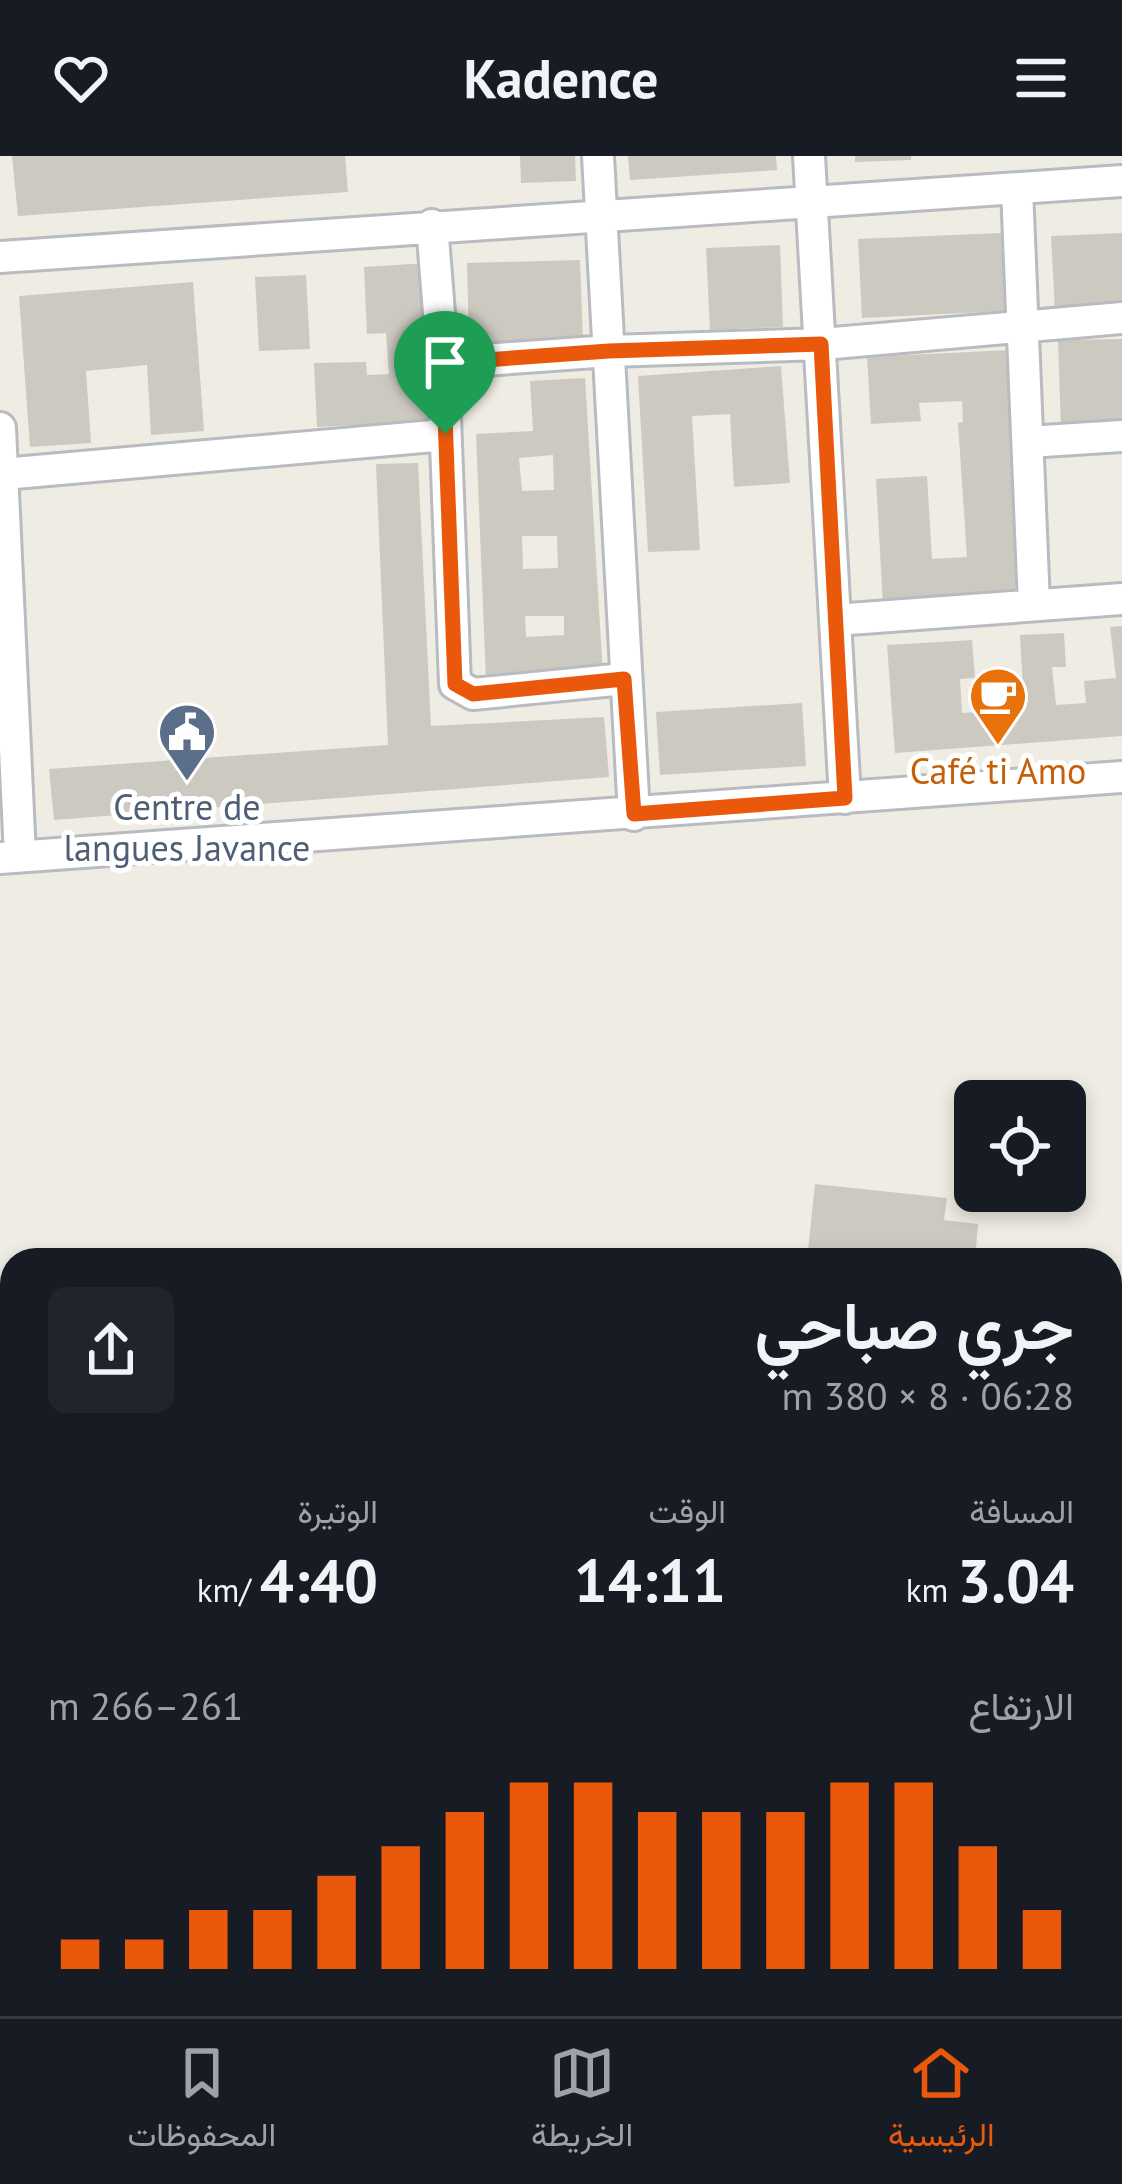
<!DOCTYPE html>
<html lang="ar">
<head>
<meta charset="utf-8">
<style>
  :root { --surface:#171b24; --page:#20242c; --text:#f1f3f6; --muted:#9ea1a6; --line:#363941; --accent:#ea580c }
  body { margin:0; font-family:"PT Sans",Vazirmatn,sans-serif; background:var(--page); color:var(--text); direction:rtl; height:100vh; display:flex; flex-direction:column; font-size:45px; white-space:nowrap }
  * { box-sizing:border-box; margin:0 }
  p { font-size:39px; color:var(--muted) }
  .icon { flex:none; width:66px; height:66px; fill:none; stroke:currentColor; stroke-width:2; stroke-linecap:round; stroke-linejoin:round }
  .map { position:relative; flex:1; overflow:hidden; direction:ltr }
  .side { position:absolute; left:0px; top:1092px; width:1122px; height:768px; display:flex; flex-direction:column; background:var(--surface); border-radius:36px 36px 0 0; box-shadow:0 6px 18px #0003; direction:rtl }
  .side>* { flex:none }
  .tools { position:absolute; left:954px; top:924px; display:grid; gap:24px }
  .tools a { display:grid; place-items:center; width:132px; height:132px; border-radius:18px; background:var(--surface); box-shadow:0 6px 18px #0003; font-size:60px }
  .pin { position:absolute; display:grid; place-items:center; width:102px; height:102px; color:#fff; margin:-123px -51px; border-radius:50% 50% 50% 0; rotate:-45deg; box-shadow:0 0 12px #0007 }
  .pin .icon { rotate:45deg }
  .round { display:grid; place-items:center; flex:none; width:126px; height:126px; border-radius:18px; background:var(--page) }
  .headline { display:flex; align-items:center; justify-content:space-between; height:204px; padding:0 48px }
  h1 { font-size:66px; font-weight:600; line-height:90px }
  .figures { display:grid; grid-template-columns:repeat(3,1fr); gap:18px; height:204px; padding:12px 48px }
  .figures div { display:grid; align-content:center }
  .figures b { font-size:60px; font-weight:600 }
  .figures small { font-size:33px; font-weight:400 }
  .figures p { font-size:33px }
  .chart { height:336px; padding:24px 48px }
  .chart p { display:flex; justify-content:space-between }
  .chart svg { width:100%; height:216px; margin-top:12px; stroke:var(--accent); stroke-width:6 }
  header { display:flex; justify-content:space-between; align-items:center; height:156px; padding:0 48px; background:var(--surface); font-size:54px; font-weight:600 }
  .tabs { display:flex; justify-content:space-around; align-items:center; height:168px; border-top:3px solid var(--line); background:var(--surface); font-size:33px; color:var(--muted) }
  .tabs a { display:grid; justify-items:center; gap:6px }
  .tabs .active { color:var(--accent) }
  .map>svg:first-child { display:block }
</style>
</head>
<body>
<header><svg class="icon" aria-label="menu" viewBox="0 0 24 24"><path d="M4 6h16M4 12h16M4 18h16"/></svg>Kadence<svg class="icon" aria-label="heart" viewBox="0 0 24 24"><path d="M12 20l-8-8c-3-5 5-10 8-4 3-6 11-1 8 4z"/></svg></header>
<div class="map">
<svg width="1122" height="1860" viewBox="0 0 1122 1860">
  <rect width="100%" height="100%" fill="#efece3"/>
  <path fill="#ccc9c1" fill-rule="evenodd" d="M 12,0 L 345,0 L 348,36 L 18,60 Z
    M 520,0 L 575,0 L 576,25 L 521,27 Z
    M 628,0 L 776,0 L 777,14 L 630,24 Z
    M 855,0 L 911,0 L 911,4 L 855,6 Z
    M 1001,77 L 1005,155 L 862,162 L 858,83 Z
    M 1122,77 L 1122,153 L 1055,156 L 1051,80 Z
    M 780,89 L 783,171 L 710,174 L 706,92 Z
    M 580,104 L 583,185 L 469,188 L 467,107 Z
    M 427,107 L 436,265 L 317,271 L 314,207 L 366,206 L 367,219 L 389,218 L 386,177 L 367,178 L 364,111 Z
    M 306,119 L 310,193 L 259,195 L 255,121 Z
    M 193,126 L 204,275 L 151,279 L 147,209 L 86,215 L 91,287 L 30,291 L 19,140 Z
    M 1122,183 L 1122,272 L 1061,274 L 1058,184 Z
    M 1010,194 L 1016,442 L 883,449 L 876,323 L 927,320 L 932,403 L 967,401 L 958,267 L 963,266 L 962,245 L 919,247 L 921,265 L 871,268 L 867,201 Z
    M 781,210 L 790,327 L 734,331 L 730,258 L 692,260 L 700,394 L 648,396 L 638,220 Z
    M 585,222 L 603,519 L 486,524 L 476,278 L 533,275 L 530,225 ZM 553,299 L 554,334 L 522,335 L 519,302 ZM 522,380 L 557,380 L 558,412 L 523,413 ZM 525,460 L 564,460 L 564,479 L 526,481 Z
    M 418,307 L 431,570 L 604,561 L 609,621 L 54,664 L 49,613 L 388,589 L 376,308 Z
    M 1122,470 L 1122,580 L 895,597 L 887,489 L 972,484 L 975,522 L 960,523 L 962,557 L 992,555 L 991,535 L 1023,531 L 1020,479 L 1064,477 L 1066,511 L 1052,511 L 1056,549 L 1086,547 L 1084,525 L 1116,522 L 1110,471 Z
    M 802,547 L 806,610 L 660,619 L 656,556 Z
    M 815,1028 L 947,1042 L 944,1064 L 978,1068 L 975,1104 L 807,1104 Z
    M 1110,1480 L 1122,1482 L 1122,1529 L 1110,1527 Z"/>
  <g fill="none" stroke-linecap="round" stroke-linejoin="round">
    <defs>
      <path id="service" d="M 1110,1390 L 1122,1392"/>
      <path id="minor" d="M 598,0 L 634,659
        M 809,0 L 845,642
        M 1017,33 L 1034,449
        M 432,69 L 443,207 L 455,528 L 473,538 L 624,523
        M 0,101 C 374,73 748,53 1122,25
        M 443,207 L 609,195 L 822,188 L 1122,162
        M 0,272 L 20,700
        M 1028,286 L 1122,280
        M 3,318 L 445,279
        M 835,464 L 1122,443
        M 0,702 L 1122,621"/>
    </defs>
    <use href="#service" stroke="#b8bbc0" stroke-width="21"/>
    <use href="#minor" stroke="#b8bbc0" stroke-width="36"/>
    <path stroke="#95cba4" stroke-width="6" stroke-dasharray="12 6" stroke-linecap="butt" d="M 0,1241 L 12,1243"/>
    <use href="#service" stroke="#fff" stroke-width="15"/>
    <use href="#minor" stroke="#fff" stroke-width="30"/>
  </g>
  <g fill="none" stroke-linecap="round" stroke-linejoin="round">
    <defs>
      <path id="route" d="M 821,188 L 845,642 L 634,658 L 624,523 L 473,538 L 455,528 L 443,207 L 609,195 Z"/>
    </defs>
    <use href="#route" stroke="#fff" stroke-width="24"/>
    <use href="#route" stroke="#ea580c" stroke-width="15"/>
  </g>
  <defs>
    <symbol id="cafe-pin" viewBox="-11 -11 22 30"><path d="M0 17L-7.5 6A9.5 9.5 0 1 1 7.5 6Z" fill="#e8710a" stroke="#fff"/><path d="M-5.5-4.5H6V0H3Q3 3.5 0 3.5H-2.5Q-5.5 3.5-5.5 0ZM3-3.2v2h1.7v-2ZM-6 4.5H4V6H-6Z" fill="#fff"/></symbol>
    <symbol id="civic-pin" viewBox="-11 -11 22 30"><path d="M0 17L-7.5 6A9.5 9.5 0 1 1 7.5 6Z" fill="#5c6f8a" stroke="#fff"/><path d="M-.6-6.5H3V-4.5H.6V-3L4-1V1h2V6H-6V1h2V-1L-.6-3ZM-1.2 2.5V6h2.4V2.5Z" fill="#fff"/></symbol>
  </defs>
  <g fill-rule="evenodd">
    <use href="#cafe-pin" x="965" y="507" width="66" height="90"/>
    <use href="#civic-pin" x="154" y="543" width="66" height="90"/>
  </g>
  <g text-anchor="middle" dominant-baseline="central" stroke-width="10" stroke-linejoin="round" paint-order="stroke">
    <g font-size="36" fill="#c56008" stroke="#fff">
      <text x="998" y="614">Café ti Amo</text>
    </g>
    <g font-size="36" fill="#4e5e75" stroke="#fff">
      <text x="187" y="650">Centre de<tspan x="187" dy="41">langues Javance</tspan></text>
    </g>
  </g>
</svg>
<div class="tools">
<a><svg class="icon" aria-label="locate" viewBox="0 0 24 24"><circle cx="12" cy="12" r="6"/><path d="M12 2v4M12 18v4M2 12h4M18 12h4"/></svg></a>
</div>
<div class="pin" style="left:445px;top:278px;background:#1e9e55"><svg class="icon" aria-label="arrive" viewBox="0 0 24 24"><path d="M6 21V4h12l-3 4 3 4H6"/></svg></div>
<section class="side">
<div class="headline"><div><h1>جري صباحي</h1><p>06:28 · 8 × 380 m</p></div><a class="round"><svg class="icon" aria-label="share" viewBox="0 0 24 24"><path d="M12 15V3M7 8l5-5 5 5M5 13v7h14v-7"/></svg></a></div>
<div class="figures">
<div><p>المسافة</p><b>3.04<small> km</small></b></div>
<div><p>الوقت</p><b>14:11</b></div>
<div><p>الوتيرة</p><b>4:40<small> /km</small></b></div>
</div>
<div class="chart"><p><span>الارتفاع</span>261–266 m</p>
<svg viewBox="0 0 160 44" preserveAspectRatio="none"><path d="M5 44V38M15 44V38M25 44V32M35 44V32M45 44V25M55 44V19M65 44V12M75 44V6M85 44V6M95 44V12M105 44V12M115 44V12M125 44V6M135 44V6M145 44V19M155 44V32"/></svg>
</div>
</section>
</div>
<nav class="tabs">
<a class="active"><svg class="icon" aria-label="home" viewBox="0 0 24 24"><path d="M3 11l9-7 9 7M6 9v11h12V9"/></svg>الرئيسية</a>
<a><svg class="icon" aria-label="map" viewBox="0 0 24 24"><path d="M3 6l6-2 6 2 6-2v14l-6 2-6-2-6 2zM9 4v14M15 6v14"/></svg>الخريطة</a>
<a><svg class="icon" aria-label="saved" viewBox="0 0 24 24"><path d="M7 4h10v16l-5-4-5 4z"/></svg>المحفوظات</a>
</nav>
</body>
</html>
